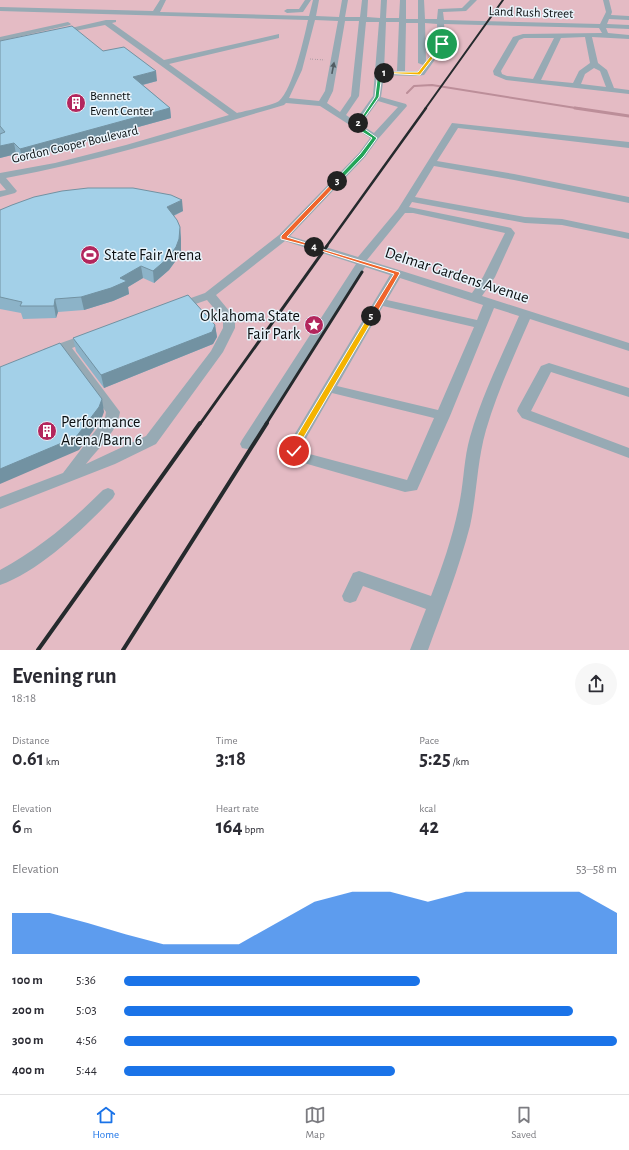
<!DOCTYPE html>
<html lang="en">
<head>
<meta charset="utf-8">
<style>
  :root { --surface:#fff; --page:#f7f7f7; --text:#2b2b33; --muted:#7c7c81; --line:#e1e1e2; --accent:#1a73e8 }
  body { margin:0; font-family:"Alegreya Sans",sans-serif; background:var(--page); color:var(--text); height:100vh; display:flex; flex-direction:column; font-size:15px; white-space:nowrap }
  * { box-sizing:border-box; margin:0 }
  p { font-size:13px; color:var(--muted) }
  .icon { flex:none; width:22px; height:22px; fill:none; stroke:currentColor; stroke-width:2; stroke-linecap:round; stroke-linejoin:round }
  .map { position:relative; height:650px; overflow:hidden }
  .drawer { display:flex; flex-direction:column; background:var(--surface); flex:1 }
  .drawer>* { flex:none }
  .pin { position:absolute; display:grid; place-items:center; width:34px; height:34px; color:#fff; margin:-17px; border:2px solid #fff; border-radius:50%; box-shadow:0 1px 4px #0007 }
  .km { position:absolute; width:20px; height:20px; margin:-10px; border-radius:50%; background:#222; color:#fff; font-size:11px; line-height:20px; text-align:center }
  .round { display:grid; place-items:center; flex:none; width:42px; height:42px; border-radius:21px; background:var(--page) }
  .headline { display:flex; align-items:center; justify-content:space-between; height:68px; padding:0 12px }
  h1 { font-size:22px; font-weight:700; line-height:30px }
  .stats { display:grid; grid-template-columns:repeat(3,1fr); gap:6px; height:68px; padding:4px 12px }
  .stats div { display:grid; align-content:center }
  .stats b { font-size:20px; font-weight:700 }
  .stats small { font-size:11px; font-weight:400 }
  .stats p { font-size:11px }
  .chart { height:112px; padding:8px 12px }
  .chart p { display:flex; justify-content:space-between }
  .chart svg { width:100%; height:72px; margin-top:4px; fill:var(--accent); opacity:.7 }
  ul { padding:0 12px; list-style:none; font-size:13px }
  li { display:grid; grid-template-columns:64px 48px 1fr; align-items:center; height:30px }
  li i { height:10px; border-radius:5px; background:var(--accent) }
  .menu { display:flex; justify-content:space-around; align-items:center; height:56px; border-top:1px solid var(--line); background:var(--surface); font-size:11px; color:var(--muted) }
  .menu a { display:grid; justify-items:center; gap:2px }
  .menu .current { color:var(--accent) }
  .map>svg:first-child { display:block }
</style>
</head>
<body>
<div class="map">
<svg width="629" height="650" viewBox="0 0 629 650">
  <rect width="100%" height="100%" fill="#e9f4fb"/>
  <path fill="#e4bbc4" d="M 0,0 L 629,0 L 629,650 L 0,650 Z"/>
  <g fill="none" stroke-linecap="round" stroke-linejoin="round">
    <path stroke="#bc8e99" stroke-width="2" d="M 407,93 L 414,86 L 432,85 L 582,109"/>
    <path stroke="#bc8e99" stroke-width="3" d="M 575,108 L 629,116"/>
    <path stroke="#777e83" stroke-width="1" stroke-dasharray="0.5 2" stroke-linecap="butt" d="M 310,59 L 325,60"/>
    <path fill="#97aab4" fill-rule="evenodd" d="M 160,0 L 166,0 L 160,12 L 309,16 L 313,0 L 319,0 L 316,16 L 339,17 L 342,0 L 348,0 L 345,17 L 360,17 L 362,0 L 368,0 L 367,17 L 380,18 L 381,0 L 387,0 L 386,18 L 399,18 L 400,0 L 406,0 L 406,19 L 418,19 L 418,0 L 424,0 L 425,19 L 437,19 L 438,9 L 462,8 L 470,0 L 477,0 L 466,11 L 443,12 L 444,20 L 600,24 L 606,12 L 603,0 L 609,0 L 612,12 L 611,15 L 629,16 L 629,20 L 609,19 L 607,24 L 629,25 L 629,29 L 606,28 L 608,33 L 629,35 L 629,39 L 592,37 L 598,63 L 607,70 L 614,88 L 629,90 L 629,94 L 506,80 L 494,75 L 493,71 L 513,37 L 523,34 L 602,33 L 599,28 L 444,24 L 446,44 L 424,75 L 416,76 L 384,75 L 381,97 L 406,104 L 407,106 L 378,139 L 365,157 L 290,236 L 358,257 L 398,209 L 452,123 L 629,142 L 629,148 L 458,128 L 437,161 L 514,174 L 629,197 L 629,203 L 514,180 L 434,166 L 415,197 L 525,217 L 562,219 L 629,233 L 629,239 L 562,225 L 525,223 L 412,202 L 409,207 L 507,227 L 511,228 L 515,233 L 495,277 L 482,296 L 629,343 L 629,351 L 530,319 C 514,356 497,392 486,430 C 477,461 477,494 470,526 C 459,568 443,609 428,650 L 410,650 L 426,609 L 363,586 L 356,601 L 350,603 L 344,601 L 342,596 L 353,573 L 359,571 L 431,596 C 443,565 454,533 460,500 C 464,479 464,458 470,437 C 482,395 502,356 519,316 L 494,308 L 450,416 L 417,490 L 405,492 L 290,459 L 287,447 L 390,275 L 365,267 L 252,448 L 247,449 L 242,448 L 240,444 L 242,440 L 356,264 L 285,241 L 216,295 L 235,318 L 235,328 L 223,352 L 156,444 L 115,464 L 0,509 L 0,497 L 63,473 L 105,418 L 106,412 L 62,351 L 48,356 L 44,355 L 42,352 L 44,349 L 89,333 L 93,334 L 95,337 L 93,340 L 72,348 L 120,412 C 117,432 98,449 86,464 L 146,436 L 211,351 L 223,328 L 223,319 L 207,300 L 178,310 L 174,308 L 172,306 L 174,304 L 205,293 L 279,235 L 359,153 L 370,138 L 320,106 L 286,103 L 284,105 C 192,132 100,161 6,178 L 17,191 L 15,193 L 0,197 L 0,191 L 6,190 L 0,183 L 0,173 L 55,163 L 126,145 L 229,115 L 105,25 L 60,34 L 56,32 L 58,31 L 106,20 L 116,20 L 116,22 L 112,23 L 164,60 L 279,34 L 279,38 L 169,64 L 237,113 C 246,111 273,105 279,101 C 293,89 304,38 308,20 L 0,11 L 0,7 L 153,11 ZM 315,20 L 338,21 L 325,91 L 319,101 L 289,98 L 302,70 ZM 345,21 L 359,21 L 351,96 L 340,112 L 327,103 L 333,91 ZM 366,22 L 379,22 L 373,96 L 355,121 L 346,115 L 359,96 ZM 386,22 L 399,22 L 397,71 L 384,71 ZM 406,23 L 418,23 L 418,63 L 423,65 L 418,71 L 405,71 ZM 425,23 L 437,24 L 438,44 L 426,61 ZM 585,37 L 590,63 L 579,71 L 573,83 L 541,80 L 561,38 ZM 524,38 L 554,38 L 533,79 L 507,76 L 502,74 L 501,71 L 519,40 ZM 594,68 L 600,71 L 606,87 L 581,84 L 585,74 ZM 378,101 L 398,107 L 374,133 L 361,125 ZM 405,213 L 413,213 L 505,233 L 483,277 L 472,293 L 367,260 ZM 400,278 L 483,305 L 477,320 L 387,300 ZM 383,306 L 474,327 L 438,410 L 337,386 ZM 332,393 L 434,418 L 407,480 L 302,452 L 301,447 Z
      M 305,0 L 311,0 L 303,12 L 287,13 L 284,11 L 287,9 L 299,9 Z
      M 68,22 L 71,24 L 70,25 L 0,41 L 0,37 Z
      M 549,363 L 629,388 L 629,397 L 551,372 L 531,411 L 629,448 L 629,458 L 522,418 L 517,411 L 518,408 L 541,366 Z
      M 108,488 L 113,490 L 115,494 L 113,498 C 84,528 40,571 0,585 L 0,570 C 39,549 72,521 103,490 Z"/>
    <path stroke="#252a2d" stroke-width="2" d="M 425,109 L 503,0"/>
    <path stroke="#252a2d" stroke-width="2.5" d="M 326,247 L 426,108"/>
    <path stroke="#252a2d" stroke-width="3" d="M 200,424 L 327,246
      M 266,424 L 362,272"/>
    <path stroke="#252a2d" stroke-width="4" d="M 38,650 L 200,423
      M 123,650 L 267,423"/>
  </g>
  <path fill="#8cb3c8" d="M 0,41 L 103,51 L 157,81 L 143,85 L 170,108 L 171,118 L 22,159 L 16,154 L 0,158 Z
    M 0,210 L 183,211 L 174,216 L 180,227 L 181,239 L 181,251 L 177,259 L 169,270 L 154,283 L 143,278 L 128,287 L 129,294 L 113,301 L 84,310 L 58,312 L 56,318 L 23,319 L 21,313 L 0,309 Z
    M 215,325 L 217,337 L 213,344 L 104,388 L 76,351 L 73,338 Z"/>
  <path fill="#7292a2" d="M 156,71 L 157,81 L 134,87 L 133,77 Z
    M 170,108 L 171,118 L 22,159 L 20,149 Z
    M 14,143 L 16,154 L 0,158 L 0,146 Z
    M 182,200 L 183,211 L 168,218 L 167,207 Z
    M 180,227 L 181,239 L 181,251 L 177,259 L 169,270 L 154,283 L 153,271 Z
    M 141,266 L 143,278 L 128,287 L 129,294 L 113,301 L 84,310 L 81,297 L 120,278 Z
    M 55,299 L 58,312 L 56,318 L 54,306 Z
    M 215,325 L 217,337 L 213,344 L 104,388 L 101,375 Z
    M 102,399 L 104,412 L 101,420 L 79,450 L 0,484 L 0,469 Z"/>
  <path fill="#a3d0e8" stroke="#7292a2" d="M 72,26 L 103,51 L 124,47 L 156,71 L 133,77 L 170,108 L 20,149 L 14,143 L 0,146 L 0,134 L 5,132 L 0,126 L 0,41 Z
    M 88,188 L 133,188 L 171,195 L 182,200 L 167,207 L 177,220 L 180,227 L 179,239 L 176,247 L 168,258 L 153,271 L 141,266 L 120,278 L 127,281 L 111,288 L 81,297 L 55,299 L 54,306 L 20,306 L 22,302 L 0,297 L 0,210 L 12,205 L 34,197 L 62,191 Z
    M 188,295 L 215,325 L 212,332 L 101,375 L 73,338 Z
    M 60,343 L 102,399 L 99,407 L 76,437 L 0,469 L 0,367 Z"/>
  <defs><path id="oneway-solid" d="M-6-.8H1V-3.2L6.5 0L1 3.2V.8H-6Z"/></defs>
  <use fill="#515c62" href="#oneway-solid" transform="translate(333 68) rotate(-79)"/>
  <path fill="#f5b400" stroke="#fff" d="M 440,44 L 444,44 L 420,75 L 381,73 L 384,72 L 418,72 Z"/>
  <path fill="#22a559" stroke="#fff" d="M 378,72 L 386,73 L 382,74 L 379,97 L 360,124 L 357,124 L 375,97 Z"/>
  <path fill="#22a559" stroke="#fff" d="M 357,122 L 360,122 L 359,125 L 377,138 L 364,156 L 339,182 L 335,182 L 335,180 L 360,154 L 372,138 L 354,127 Z"/>
  <path fill="#f0652b" stroke="#fff" d="M 335,180 L 340,181 L 287,237 L 316,246 L 316,248 L 281,239 L 281,236 Z"/>
  <path fill="#f0652b" stroke="#fff" d="M 312,246 L 399,272 L 400,273 L 374,318 L 368,316 L 394,274 L 312,248 Z"/>
  <path fill="#f5b400" stroke="#fff" d="M 369,315 L 375,316 L 298,447 L 297,453 L 291,453 L 290,447 Z"/>
  <defs>
    <symbol id="building-disc" viewBox="-11 -11 22 22"><circle r="9.5" fill="#b3265d" stroke="#e9f4fb"/><path d="M-4-6H4V6H1V3H-1V6H-4ZM-2.5-4.3h1.7v1.8h-1.7ZM.8-4.3h1.7v1.8H.8ZM-2.5-1h1.7V.8h-1.7ZM.8-1h1.7V.8H.8Z" fill="#fff"/></symbol>
    <symbol id="stadium-disc" viewBox="-11 -11 22 22"><circle r="9.5" fill="#b3265d" stroke="#e9f4fb"/><path d="M0-5a6.5 5 0 1 0 0 10a6.5 5 0 1 0 0-10ZM-3.5-1.8h7v3.6h-7Z" fill="#fff"/></symbol>
    <symbol id="sight-disc" viewBox="-11 -11 22 22"><circle r="9.5" fill="#b3265d" stroke="#e9f4fb"/><path d="M0-6L1.8-2.2L6-1.7L2.9 1.2L3.7 5.4L0 3.3L-3.7 5.4L-2.9 1.2L-6-1.7L-1.8-2.2Z" fill="#fff"/></symbol>
  </defs>
  <g fill-rule="evenodd">
    <use href="#building-disc" x="65" y="92" width="22" height="22"/>
    <use href="#stadium-disc" x="79" y="244" width="22" height="22"/>
    <use href="#sight-disc" x="303" y="314" width="22" height="22"/>
    <use href="#building-disc" x="36" y="420" width="22" height="22"/>
  </g>
  <g text-anchor="middle" dominant-baseline="central" stroke-width="3" stroke-linejoin="round" paint-order="stroke">
    <g font-size="13" fill="#0b0f11" stroke="#e9f4fb">
      <text transform="translate(531 13) rotate(2)">Land Rush Street</text>
      <text transform="translate(75 145) rotate(-13)">Gordon Cooper Boulevard</text>
    </g>
    <g font-size="13" fill="#0b0f11" stroke="#e9f4fb" text-anchor="start">
      <text x="90" y="96">Bennett<tspan x="90" dy="15">Event Center</tspan></text>
    </g>
    <g font-size="16" fill="#0b0f11" stroke="#e9f4fb" text-anchor="start">
      <text x="104" y="255">State Fair Arena</text>
      <text x="300" y="316" text-anchor="end">Oklahoma State<tspan x="300" dy="18">Fair Park</tspan></text>
      <text x="61" y="422">Performance<tspan x="61" dy="18">Arena/Barn 6</tspan></text>
    </g>
    <g font-size="16" fill="#0b0f11" stroke="#e9f4fb">
      <text transform="translate(457 275) rotate(18)">Delmar Gardens Avenue</text>
    </g>
  </g>
</svg>
<div class="pin" style="left:442px;top:44px;background:#1e9e55"><svg class="icon" aria-label="arrive" viewBox="0 0 24 24"><path d="M6 21V4h12l-3 4 3 4H6"/></svg></div>
<div class="pin" style="left:294px;top:451px;background:#d93025"><svg class="icon" aria-label="check" viewBox="0 0 24 24"><path d="M5 12l5 5 9-10"/></svg></div>
<b class="km" style="left:384px;top:73px">1</b>
<b class="km" style="left:358px;top:123px">2</b>
<b class="km" style="left:337px;top:181px">3</b>
<b class="km" style="left:314px;top:247px">4</b>
<b class="km" style="left:371px;top:316px">5</b>
</div>
<section class="drawer">
<div class="headline"><div><h1>Evening run</h1><p>18:18</p></div><a class="round"><svg class="icon" aria-label="share" viewBox="0 0 24 24"><path d="M12 15V3M7 8l5-5 5 5M5 13v7h14v-7"/></svg></a></div>
<div class="stats">
<div><p>Distance</p><b>0.61<small> km</small></b></div>
<div><p>Time</p><b>3:18</b></div>
<div><p>Pace</p><b>5:25<small> /km</small></b></div>
</div>
<div class="stats">
<div><p>Elevation</p><b>6<small> m</small></b></div>
<div><p>Heart rate</p><b>164<small> bpm</small></b></div>
<div><p>kcal</p><b>42</b></div>
</div>
<div class="chart"><p><span>Elevation</span>53–58 m</p>
<svg viewBox="0 0 160 44" preserveAspectRatio="none"><path d="M0 44V19L10 19L20 25L30 32L40 38L50 38L60 38L70 25L80 12L90 6L100 6L110 12L120 6L130 6L140 6L150 6L160 19V44z"/></svg>
</div>
<ul>
<li><b>100 m</b>5:36<i style="width:60%"></i></li>
<li><b>200 m</b>5:03<i style="width:91%"></i></li>
<li><b>300 m</b>4:56<i style="width:100%"></i></li>
<li><b>400 m</b>5:44<i style="width:55%"></i></li>
</ul>
</section>
<nav class="menu">
<a class="current"><svg class="icon" aria-label="home" viewBox="0 0 24 24"><path d="M3 11l9-7 9 7M6 9v11h12V9"/></svg>Home</a>
<a><svg class="icon" aria-label="map" viewBox="0 0 24 24"><path d="M3 6l6-2 6 2 6-2v14l-6 2-6-2-6 2zM9 4v14M15 6v14"/></svg>Map</a>
<a><svg class="icon" aria-label="saved" viewBox="0 0 24 24"><path d="M7 4h10v16l-5-4-5 4z"/></svg>Saved</a>
</nav>
</body>
</html>
